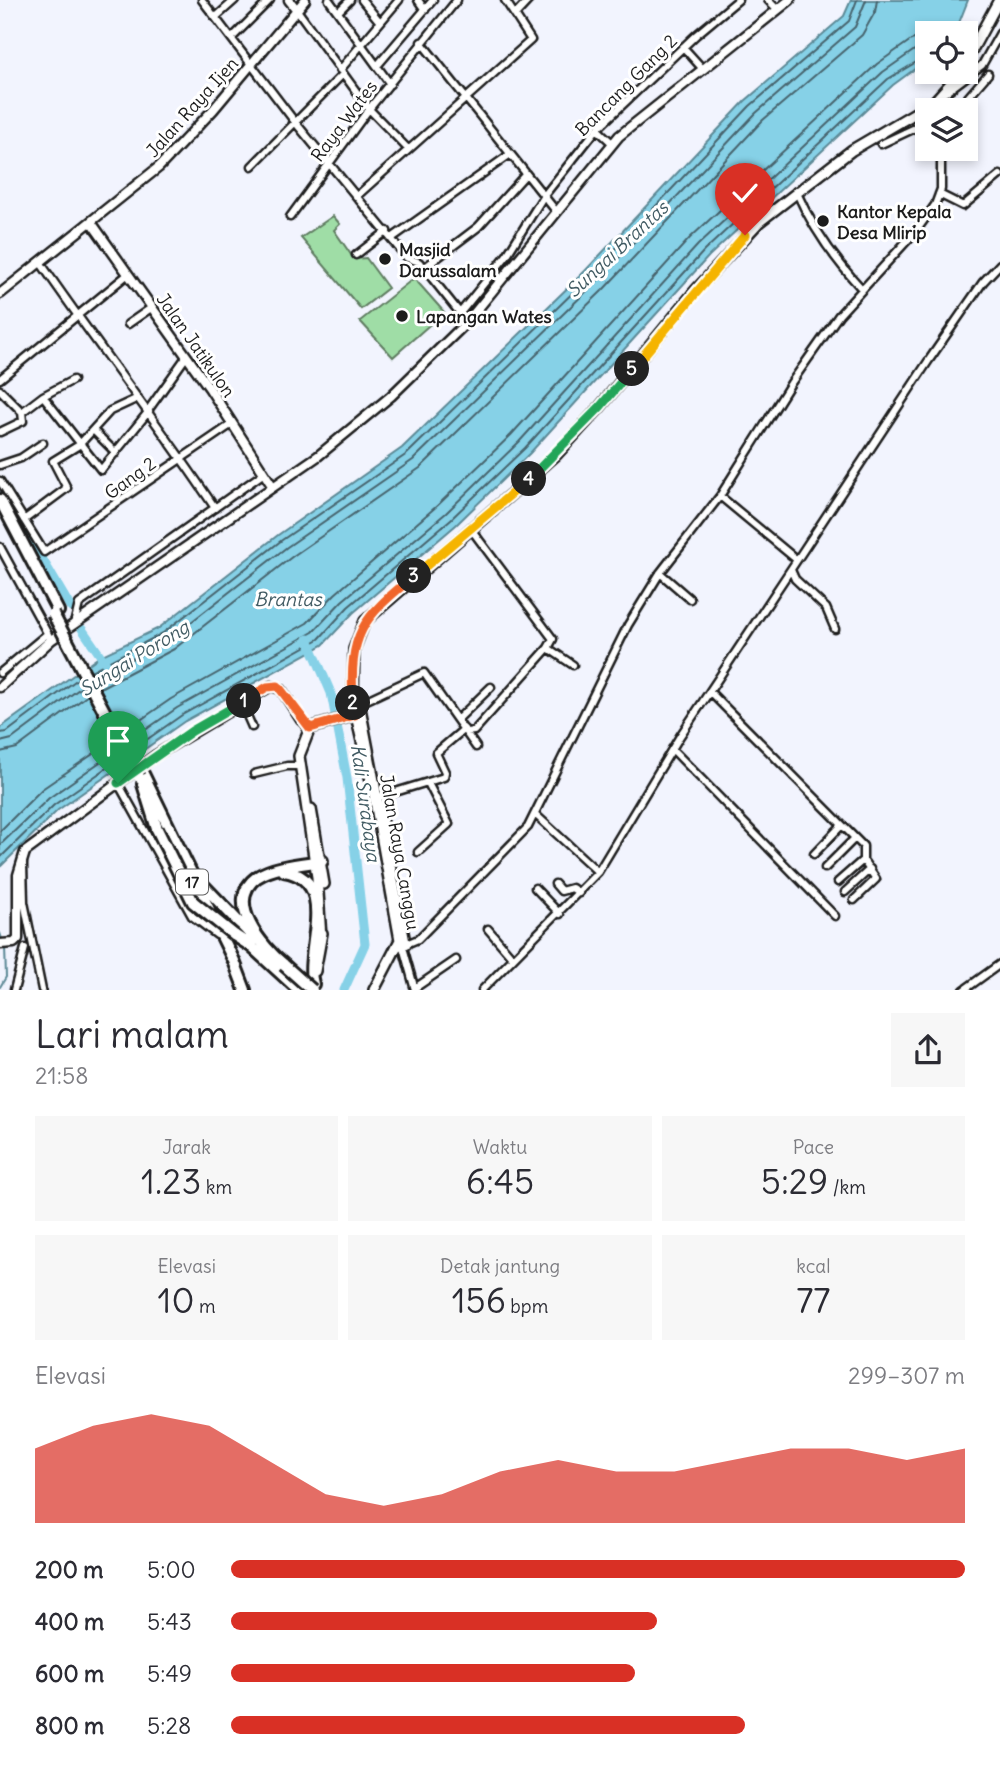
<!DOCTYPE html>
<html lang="id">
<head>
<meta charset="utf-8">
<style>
  :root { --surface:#fff; --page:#f7f7f7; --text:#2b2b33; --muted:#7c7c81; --accent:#d93025 }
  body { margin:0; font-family:Delius,sans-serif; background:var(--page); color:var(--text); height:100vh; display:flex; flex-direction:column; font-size:26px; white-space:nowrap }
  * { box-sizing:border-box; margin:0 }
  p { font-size:23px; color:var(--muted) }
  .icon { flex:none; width:38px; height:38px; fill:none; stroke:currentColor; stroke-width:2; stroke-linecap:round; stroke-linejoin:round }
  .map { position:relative; height:990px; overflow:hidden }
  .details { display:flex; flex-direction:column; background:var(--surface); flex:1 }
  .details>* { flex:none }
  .controls { position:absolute; left:915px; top:21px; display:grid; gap:14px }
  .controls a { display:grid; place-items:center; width:63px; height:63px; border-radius:0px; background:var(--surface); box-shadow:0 4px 10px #0003; font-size:35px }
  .pin { position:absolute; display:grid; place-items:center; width:60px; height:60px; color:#fff; margin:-72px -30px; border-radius:50% 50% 50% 0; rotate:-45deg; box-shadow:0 0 7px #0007 }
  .pin .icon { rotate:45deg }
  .km { position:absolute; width:35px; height:35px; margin:-18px; border-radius:50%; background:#222; color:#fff; font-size:19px; line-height:35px; text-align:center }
  .round { display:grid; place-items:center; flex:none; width:74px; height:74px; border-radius:0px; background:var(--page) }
  .headline { display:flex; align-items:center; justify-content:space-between; height:119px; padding:0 35px }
  h1 { font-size:38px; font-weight:600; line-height:52px }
  .figures { display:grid; grid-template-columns:repeat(3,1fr); gap:10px; height:119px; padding:7px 35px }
  .figures div { display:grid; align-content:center; border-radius:0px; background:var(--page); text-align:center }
  .figures b { font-size:35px; font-weight:600 }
  .figures small { font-size:19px; font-weight:400 }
  .figures p { font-size:19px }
  .chart { height:196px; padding:14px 35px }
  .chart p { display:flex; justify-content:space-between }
  .chart svg { width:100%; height:126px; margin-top:7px; fill:var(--accent); opacity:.7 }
  ul { padding:0 35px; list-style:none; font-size:23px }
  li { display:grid; grid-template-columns:112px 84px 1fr; align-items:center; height:52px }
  li i { height:18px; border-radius:9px; background:var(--accent) }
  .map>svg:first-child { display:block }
</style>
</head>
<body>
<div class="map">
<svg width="1000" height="990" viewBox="0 0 1000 990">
  <rect width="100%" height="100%" fill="#f2f4fe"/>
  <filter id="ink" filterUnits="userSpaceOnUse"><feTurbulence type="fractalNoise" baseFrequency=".0143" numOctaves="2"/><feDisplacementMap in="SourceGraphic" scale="14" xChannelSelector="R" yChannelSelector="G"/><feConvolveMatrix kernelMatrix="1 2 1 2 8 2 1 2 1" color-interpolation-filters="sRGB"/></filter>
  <g filter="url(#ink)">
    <path fill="#9fdda6" stroke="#5e7c61" stroke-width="2" d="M 333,216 L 340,224 L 334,230 L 354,259 L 366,258 L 388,288 L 361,309 L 301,238 Z
      M 414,278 L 444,312 L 393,357 L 360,321 Z"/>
    <path fill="#86d1e7" stroke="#5c8996" stroke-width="2" d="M 851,0 L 968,0 L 955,33 L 928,33 L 927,60 L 893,85 L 709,256 L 530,453 L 456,525 L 353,613 L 323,645 L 185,721 L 58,810 L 0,867 L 0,728 L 100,656 L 159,628 L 278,535 L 402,448 L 585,271 L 745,101 L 844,16 Z"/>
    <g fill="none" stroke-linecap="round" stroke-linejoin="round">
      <path stroke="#46646d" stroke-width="2" d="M 91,671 L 163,633 L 282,540 L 407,454 L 590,276 L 750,106 L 849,21 L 857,0
        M 95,678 L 168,640 L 287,547 L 413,460 L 596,282 L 756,113 L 855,27 L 866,0
        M 100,688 L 174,649 L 293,556 L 420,468 L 603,290 L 763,120 L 862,35 L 875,12 L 877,0
        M 123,732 L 171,699 L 307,623 L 335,594 L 438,505 L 511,435 L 690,238 L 877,64 L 911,40 L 928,35
        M 0,733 L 7,732 L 79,678
        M 0,742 L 12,739 L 83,686
        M 128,742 L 177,708 L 313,632 L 342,601 L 446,513 L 519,442 L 698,245 L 883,72 L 916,49 L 928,46
        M 132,750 L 182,715 L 319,639 L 348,607 L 451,519 L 525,448 L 704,251 L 888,79 L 928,55
        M 0,752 L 17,748 L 88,695
        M 0,831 L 42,789 L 112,741
        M 0,845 L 49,798 L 117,750
        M 0,858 L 54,805 L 121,758"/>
      <path stroke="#5c8996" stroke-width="2" d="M 0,933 L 3,942
        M 0,987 L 6,977 L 5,947"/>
      <path stroke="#86d1e7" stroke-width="9" d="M 4,493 L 71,608
        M 82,629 L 107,665
        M 308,639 L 331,693 L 347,778 L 365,944 L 344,990"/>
      <defs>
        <path id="street" d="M 202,0 L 295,122 L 407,258 L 419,262 L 467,322
          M 329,0 L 390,84
          M 362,0 L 380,22
          M 418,0 L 425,10
          M 768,0 L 778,10
          M 297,10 L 369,109 L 408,149
          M 338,12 L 350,0
          M 515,15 L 529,0
          M 216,17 L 235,0
          M 232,38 L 270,0
          M 421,42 L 556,211
          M 683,47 L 702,68
          M 377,66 L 433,0
          M 340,70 L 399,0
          M 946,92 L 982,65 L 1000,33
          M 957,110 L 988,74
          M 597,129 L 612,143
          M 881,144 L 928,122
          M 252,166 L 343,74
          M 796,191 C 812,227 835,260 862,289
          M 939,194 L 963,206 L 1000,175
          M 358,195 L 531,40 L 505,0
          M 290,217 L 369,109 L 457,0
          M 392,238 L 509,155
          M 356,255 L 387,231
          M 40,262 C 97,345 159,424 215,508
          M 424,268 L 478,227 L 525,175
          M 460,313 L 507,255 L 543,197 L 597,129 L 696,35 L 738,0
          M 128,324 L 151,308
          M 0,379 L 127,275
          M 0,390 L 22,412
          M 43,396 L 73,380
          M 149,409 L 186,357
          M 93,430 L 116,453
          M 0,432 L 23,421 L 22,412 L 43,396 L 101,470 L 149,411
          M 0,465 L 21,458 L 43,443
          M 0,481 L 44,552 L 232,424
          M 720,496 L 797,560 L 929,360 L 983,282 L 1000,264
          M 24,520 L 67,488 L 53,461 L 79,445 L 110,411 L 138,398
          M 0,547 L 51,640
          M 791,570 L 795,579 L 826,608 L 835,629
          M 660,573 L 690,599
          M 74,624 L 79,604 L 264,473
          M 548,648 L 573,665
          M 0,673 L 47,634
          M 710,692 L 863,846 L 863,860 L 876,879 L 854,900
          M 241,702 L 252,727
          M 358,704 L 424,673 L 476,747
          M 361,705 L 407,945
          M 457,720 L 491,687
          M 467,732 L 474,731 L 548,648 L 553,639 L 471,529
          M 672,749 L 835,916
          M 254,774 L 287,766 L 300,766
          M 118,783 L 192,916 L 217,935
          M 379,797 L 444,777 L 445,772 L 436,753 L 464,729
          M 418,852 L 449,824 L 428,783
          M 814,854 L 842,825
          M 23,864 L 24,902 L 42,990
          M 825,868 L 855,838
          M 598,872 L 680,736 L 797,560
          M 838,882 L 863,860
          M 555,884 L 561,891 L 572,888 L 579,893
          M 535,888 L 560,914
          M 845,892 L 870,869
          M 488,929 L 513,958
          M 399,947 L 418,939 L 528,827 L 628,625 L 660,573 L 720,496 L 791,383 L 839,315 L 916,231 L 935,205 L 941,189 L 941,149
          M 403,947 L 415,990
          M 415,988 L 456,960
          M 14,990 L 25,948
          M 482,990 L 598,872 L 536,815
          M 964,990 L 1000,964"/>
        <path id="secondary" d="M 289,0 L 297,10
          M 91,222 L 210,389 L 273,487
          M 0,294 L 159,167 L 213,110 L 305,0
          M 0,687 L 51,640 L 318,456 L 391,396 L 467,322 L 619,136 L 790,0
          M 0,944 L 14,943 L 18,939 L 18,875 L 25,852 L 156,755 L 271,686 L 281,689 L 301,720 L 310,728"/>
        <path id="primary" d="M 966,61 L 999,0
          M 311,809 L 324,884
          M 321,938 L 317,877 L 299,756 L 310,728 L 355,715
          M 315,971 L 322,933
          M 374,990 L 400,940 L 372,785 L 353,702 L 354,649 L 365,621 L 556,455 L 600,407 L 696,290 L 759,222 L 852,150 L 934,102 L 961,72"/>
        <path id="highway" d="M 0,500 L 58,611
          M 143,774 L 234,961 L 245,990
          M 143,784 L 157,829
          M 284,871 C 341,880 303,952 313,984
          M 204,886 L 256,940
          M 234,935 L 251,946 L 299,990
          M 284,965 C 263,948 223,901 257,877 C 274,866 302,864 322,861"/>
      </defs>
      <use href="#street" stroke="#1c1c1c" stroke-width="11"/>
      <use href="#secondary" stroke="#1c1c1c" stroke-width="13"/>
      <use href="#primary" stroke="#1c1c1c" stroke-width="14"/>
      <use href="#highway" stroke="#1c1c1c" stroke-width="16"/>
      <use href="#street" stroke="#fff" stroke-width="6"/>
      <use href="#secondary" stroke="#fff" stroke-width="8"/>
      <use href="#primary" stroke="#fff" stroke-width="9"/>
      <use href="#highway" stroke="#fff" stroke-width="10"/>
      <defs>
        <path id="highway-bridge" d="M 53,614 L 139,777
          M 157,829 L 193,902 L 234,935
          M 284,965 L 312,990"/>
      </defs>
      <use href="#highway-bridge" stroke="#1c1c1c" stroke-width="16" stroke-linecap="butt"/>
      <use href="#highway-bridge" stroke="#fff" stroke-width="10"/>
    </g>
  </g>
  <g fill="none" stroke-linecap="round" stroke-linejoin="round" filter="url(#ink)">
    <defs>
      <path id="split-1" d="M 118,783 L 192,731 L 244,701"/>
      <path id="split-2" d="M 244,701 L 267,687 L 278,686 L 310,728 L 355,715 L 353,703"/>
      <path id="split-3" d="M 353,703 C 349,633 361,619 414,576"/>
      <path id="split-4" d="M 414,576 L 529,479"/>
      <path id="split-5" d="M 529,479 L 600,407 L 632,369"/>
      <path id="split-6" d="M 632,369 L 745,235"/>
    </defs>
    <use href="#split-1" stroke="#fff" stroke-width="14"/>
    <use href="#split-2" stroke="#fff" stroke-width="14"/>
    <use href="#split-3" stroke="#fff" stroke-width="14"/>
    <use href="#split-4" stroke="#fff" stroke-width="14"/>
    <use href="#split-5" stroke="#fff" stroke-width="14"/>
    <use href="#split-6" stroke="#fff" stroke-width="14"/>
    <use href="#split-1" stroke="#22a559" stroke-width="9"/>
    <use href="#split-2" stroke="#f0652b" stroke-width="9"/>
    <use href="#split-3" stroke="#f0652b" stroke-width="9"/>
    <use href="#split-4" stroke="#f5b400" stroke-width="9"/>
    <use href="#split-5" stroke="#22a559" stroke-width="9"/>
    <use href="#split-6" stroke="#f5b400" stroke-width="9"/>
  </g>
  <g fill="#1c1c1c" stroke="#fff" stroke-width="2.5">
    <circle cx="823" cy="221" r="7"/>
    <circle cx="385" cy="259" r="7"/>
    <circle cx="402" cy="316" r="7"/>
  </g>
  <g text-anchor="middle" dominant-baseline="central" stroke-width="6" stroke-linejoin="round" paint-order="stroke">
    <rect fill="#fff" stroke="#606060" stroke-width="2" x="176" y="869.5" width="32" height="25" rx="5"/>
    <g font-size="16" font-weight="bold" fill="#1c1c1c">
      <text x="192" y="882">17</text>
    </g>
    <g font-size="18" fill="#1c1c1c" stroke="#fff">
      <text transform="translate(626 85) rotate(-45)">Bancang Gang 2</text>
      <text transform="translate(192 107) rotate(-48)">Jalan Raya Ijen</text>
      <text transform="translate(344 121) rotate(-53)">Raya Wates</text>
      <text transform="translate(196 345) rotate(55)">Jalan Jatikulon</text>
      <text transform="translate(130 478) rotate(-36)">Gang 2</text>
      <text transform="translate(400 852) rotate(80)">Jalan Raya Canggu</text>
    </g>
    <g font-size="18" font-weight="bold" fill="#1c1c1c" stroke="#fff" text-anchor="start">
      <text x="837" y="211">Kantor Kepala<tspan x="837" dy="21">Desa Mlirip</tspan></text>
      <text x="399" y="249">Masjid<tspan x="399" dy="21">Darussalam</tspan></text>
      <text x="416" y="316">Lapangan Wates</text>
    </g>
    <g font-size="19" font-style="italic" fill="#415b63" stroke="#fff">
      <text transform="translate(617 249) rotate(-43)">Sungai Brantas</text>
      <text x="288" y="599">Brantas</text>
      <text transform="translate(134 658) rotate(-32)">Sungai Porong</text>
      <text transform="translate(366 803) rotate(82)">Kali Surabaya</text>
    </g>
  </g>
</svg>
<div class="controls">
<a><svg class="icon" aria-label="locate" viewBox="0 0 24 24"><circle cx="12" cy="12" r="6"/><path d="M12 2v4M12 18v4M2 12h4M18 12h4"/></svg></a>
<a><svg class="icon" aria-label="layers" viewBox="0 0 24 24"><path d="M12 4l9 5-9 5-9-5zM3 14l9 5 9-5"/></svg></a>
</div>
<div class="pin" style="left:118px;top:783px;background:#1e9e55"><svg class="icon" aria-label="arrive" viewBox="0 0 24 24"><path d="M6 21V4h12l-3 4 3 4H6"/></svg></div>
<div class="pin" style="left:745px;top:235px;background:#d93025"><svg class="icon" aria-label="check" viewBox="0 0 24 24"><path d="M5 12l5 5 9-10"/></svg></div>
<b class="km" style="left:244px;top:701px">1</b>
<b class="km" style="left:353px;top:703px">2</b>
<b class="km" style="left:414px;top:576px">3</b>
<b class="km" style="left:529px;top:479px">4</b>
<b class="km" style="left:632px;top:369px">5</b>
</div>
<section class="details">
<div class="headline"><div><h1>Lari malam</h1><p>21:58</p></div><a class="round"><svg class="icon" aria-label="share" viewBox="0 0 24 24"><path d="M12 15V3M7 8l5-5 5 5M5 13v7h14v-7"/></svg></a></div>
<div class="figures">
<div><p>Jarak</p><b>1.23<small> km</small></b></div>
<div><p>Waktu</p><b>6:45</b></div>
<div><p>Pace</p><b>5:29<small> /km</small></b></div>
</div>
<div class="figures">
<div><p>Elevasi</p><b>10<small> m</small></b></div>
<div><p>Detak jantung</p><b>156<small> bpm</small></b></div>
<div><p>kcal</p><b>77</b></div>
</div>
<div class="chart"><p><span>Elevasi</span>299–307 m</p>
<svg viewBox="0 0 160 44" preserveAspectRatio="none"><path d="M0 44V18L10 10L20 6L30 10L40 22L50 34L60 38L70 34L80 26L90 22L100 26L110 26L120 22L130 18L140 18L150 22L160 18V44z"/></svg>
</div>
<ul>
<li><b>200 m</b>5:00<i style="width:100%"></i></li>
<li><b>400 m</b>5:43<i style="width:58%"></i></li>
<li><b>600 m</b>5:49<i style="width:55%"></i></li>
<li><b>800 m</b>5:28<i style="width:70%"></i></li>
</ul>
</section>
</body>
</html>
